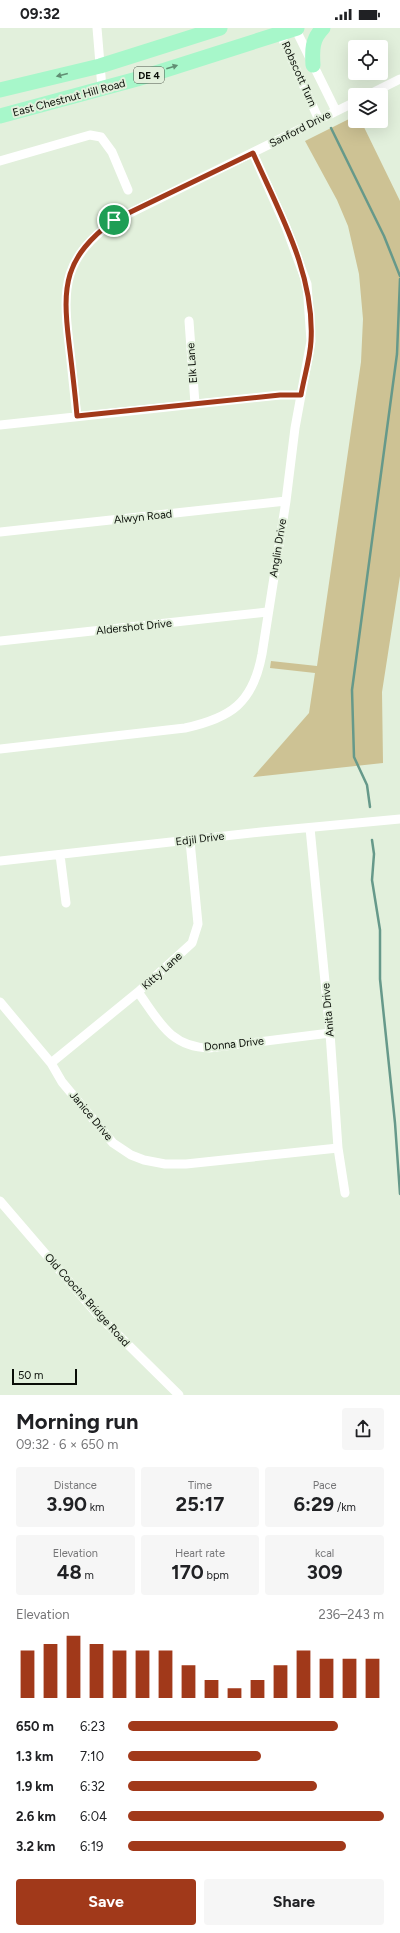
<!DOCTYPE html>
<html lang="en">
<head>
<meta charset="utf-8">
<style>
  :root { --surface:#fff; --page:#f6f6f6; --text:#202124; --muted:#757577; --accent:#a1391a }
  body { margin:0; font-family:Figtree,sans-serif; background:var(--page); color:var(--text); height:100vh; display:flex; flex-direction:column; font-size:15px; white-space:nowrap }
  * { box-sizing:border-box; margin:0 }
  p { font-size:13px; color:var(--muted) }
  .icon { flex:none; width:22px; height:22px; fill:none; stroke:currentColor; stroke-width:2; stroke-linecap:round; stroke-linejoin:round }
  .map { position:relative; height:1367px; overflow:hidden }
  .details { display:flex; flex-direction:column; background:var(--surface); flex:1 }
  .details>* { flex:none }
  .fabs { position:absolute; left:348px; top:12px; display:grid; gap:8px }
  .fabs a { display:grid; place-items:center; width:40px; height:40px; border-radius:4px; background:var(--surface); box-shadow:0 4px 16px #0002; font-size:20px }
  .scale { position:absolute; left:12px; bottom:10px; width:65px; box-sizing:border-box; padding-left:4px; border:2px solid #0a0e08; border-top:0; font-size:11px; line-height:14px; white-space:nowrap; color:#0a0e08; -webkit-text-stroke:3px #e2f0dc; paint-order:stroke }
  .pin { position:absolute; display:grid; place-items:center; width:34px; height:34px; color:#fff; margin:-17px; border:2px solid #fff; border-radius:50%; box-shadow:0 1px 4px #0007 }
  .round { display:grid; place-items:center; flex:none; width:42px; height:42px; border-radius:4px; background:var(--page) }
  .head { display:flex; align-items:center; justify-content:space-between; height:68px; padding:0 16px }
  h1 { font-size:22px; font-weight:700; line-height:30px }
  .figures { display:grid; grid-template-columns:repeat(3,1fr); gap:6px; height:68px; padding:4px 16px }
  .figures div { display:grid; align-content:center; border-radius:4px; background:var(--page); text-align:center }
  .figures b { font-size:20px; font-weight:700 }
  .figures small { font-size:11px; font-weight:400 }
  .figures p { font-size:11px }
  .chart { height:112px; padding:8px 16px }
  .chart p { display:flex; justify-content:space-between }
  .chart svg { width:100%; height:72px; margin-top:4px; stroke:var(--accent); stroke-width:6 }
  .primary-button { display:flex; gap:8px; margin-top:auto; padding:8px 16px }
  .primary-button a { flex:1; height:46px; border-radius:4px; background:var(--accent); color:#fff; font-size:16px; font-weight:700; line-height:46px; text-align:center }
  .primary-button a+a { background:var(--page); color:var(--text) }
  ul { padding:0 16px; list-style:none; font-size:13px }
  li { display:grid; grid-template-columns:64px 48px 1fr; align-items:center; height:30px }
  li i { height:10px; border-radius:5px; background:var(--accent) }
  .status { display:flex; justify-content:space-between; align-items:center; height:28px; padding:0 20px; background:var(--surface); direction:ltr }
  .status svg { height:11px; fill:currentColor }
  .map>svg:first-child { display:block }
</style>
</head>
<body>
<div class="status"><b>09:32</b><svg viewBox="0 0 49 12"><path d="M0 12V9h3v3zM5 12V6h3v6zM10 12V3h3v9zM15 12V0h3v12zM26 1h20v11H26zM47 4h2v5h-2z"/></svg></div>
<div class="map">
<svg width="400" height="1367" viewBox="0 0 400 1367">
  <rect width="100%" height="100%" fill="#e2f0dc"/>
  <path fill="#cdc294" d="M 355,88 L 355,93 L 361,93 L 400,173 L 400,548 L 382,664 L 383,735 L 253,749 L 309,685 L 315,645 L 270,640 L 271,633 L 317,638 L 361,334 L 363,291 L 359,246 L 348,198 L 337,172 L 305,113 Z"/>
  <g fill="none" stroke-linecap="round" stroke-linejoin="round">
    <path stroke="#66998a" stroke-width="2.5" d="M 331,100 L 384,208 L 400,248
      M 370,779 L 367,757 L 354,729 L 352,662 L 397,326 L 400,251
      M 372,812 L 374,826 L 372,852 L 380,902 L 380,951 L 395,1095 L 400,1166"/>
    <path stroke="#fff" stroke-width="9" d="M 97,0 L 102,60
      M 295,0 L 336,83
      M 278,1 L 319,92
      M 368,67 L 400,51
      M 0,133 L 90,107 L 101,109 L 112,124 L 128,162
      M 189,293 L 195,376
      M 77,388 C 74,364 72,340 69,315 C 62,257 64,230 114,193 L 355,74
      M 0,397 L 280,367 L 301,367
      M 0,504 L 286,473
      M 0,613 L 267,584
      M 0,721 L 185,700 C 231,690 253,675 262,626 L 286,473 L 295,400 L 311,313 L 307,256 L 286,199 L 253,125
      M 310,800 L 330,1005 L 338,1120 L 345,1165
      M 60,827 L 66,875
      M 0,833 L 261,804 L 400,791
      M 138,964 C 159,993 170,1019 209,1020 L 330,1005
      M 0,974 L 51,1035 L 62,1054 L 113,1115 L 131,1127 L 144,1132 L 165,1136 L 186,1136 L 338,1120
      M 51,1035 L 138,964 L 192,915 L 198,896 L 190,813
      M 0,1173 L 98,1287 L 179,1367"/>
    <path stroke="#a7f7ca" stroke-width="15" d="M 313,37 C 312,22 312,11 323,0
      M 0,62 L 100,38 L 220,0
      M 0,88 L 137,51 L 297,0"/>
  </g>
  <defs><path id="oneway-solid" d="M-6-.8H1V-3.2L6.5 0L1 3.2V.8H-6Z"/></defs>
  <g fill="#608e73">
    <use href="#oneway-solid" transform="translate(172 39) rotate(-18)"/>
    <use href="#oneway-solid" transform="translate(62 47) rotate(166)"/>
  </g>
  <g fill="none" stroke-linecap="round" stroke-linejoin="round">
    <defs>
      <path id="route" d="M 253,125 C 279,184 315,246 311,313 C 310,331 304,349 301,367 L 280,367 L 77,388 C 75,364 72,340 69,315 C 62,257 64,230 114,192 Z"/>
    </defs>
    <use href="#route" stroke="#fff" stroke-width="8"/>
    <use href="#route" stroke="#a1391a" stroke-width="5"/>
  </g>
  <g text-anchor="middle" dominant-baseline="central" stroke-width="4" stroke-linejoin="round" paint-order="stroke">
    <rect fill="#e2f0dc" stroke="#4b5248" stroke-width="1" x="134" y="39" width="30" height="16" rx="3"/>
    <g font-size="10" font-weight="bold" fill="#0a0e08">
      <text x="149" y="47">DE 4</text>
    </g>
    <g font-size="11" fill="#0a0e08" stroke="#e2f0dc">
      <text transform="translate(299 46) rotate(66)">Robscott Turn</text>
      <text transform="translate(69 70) rotate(-15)">East Chestnut Hill Road</text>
      <text transform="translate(300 101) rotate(-27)">Sanford Drive</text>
      <text transform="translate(192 335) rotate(-94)">Elk Lane</text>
      <text transform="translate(143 489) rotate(-6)">Alwyn Road</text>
      <text transform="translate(278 520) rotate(-81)">Anglin Drive</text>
      <text transform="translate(134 599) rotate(-6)">Aldershot Drive</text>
      <text transform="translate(200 811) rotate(-7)">Edjil Drive</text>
      <text transform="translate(162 943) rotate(-42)">Kitty Lane</text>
      <text transform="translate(328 982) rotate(-95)">Anita Drive</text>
      <text transform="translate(234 1016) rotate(-6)">Donna Drive</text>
      <text transform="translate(91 1088) rotate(50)">Janice Drive</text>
      <text transform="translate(87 1272) rotate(48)">Old Coochs Bridge Road</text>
    </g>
  </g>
</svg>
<div class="fabs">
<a><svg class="icon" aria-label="locate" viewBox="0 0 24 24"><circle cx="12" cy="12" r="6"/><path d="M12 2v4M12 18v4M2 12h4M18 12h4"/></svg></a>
<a><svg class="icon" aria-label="layers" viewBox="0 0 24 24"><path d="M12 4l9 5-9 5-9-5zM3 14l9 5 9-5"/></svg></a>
</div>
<div class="scale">50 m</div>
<div class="pin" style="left:114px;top:192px;background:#1e9e55"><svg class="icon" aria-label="arrive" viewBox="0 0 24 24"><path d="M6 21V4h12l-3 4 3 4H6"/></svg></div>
</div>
<section class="details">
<div class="head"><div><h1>Morning run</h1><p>09:32 · 6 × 650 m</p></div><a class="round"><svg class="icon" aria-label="share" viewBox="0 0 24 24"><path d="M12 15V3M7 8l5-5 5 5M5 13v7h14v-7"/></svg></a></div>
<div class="figures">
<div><p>Distance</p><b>3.90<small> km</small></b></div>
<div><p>Time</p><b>25:17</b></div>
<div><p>Pace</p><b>6:29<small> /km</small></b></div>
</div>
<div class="figures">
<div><p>Elevation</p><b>48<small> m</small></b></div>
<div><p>Heart rate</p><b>170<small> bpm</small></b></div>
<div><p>kcal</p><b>309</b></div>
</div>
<div class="chart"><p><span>Elevation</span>236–243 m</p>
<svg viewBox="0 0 160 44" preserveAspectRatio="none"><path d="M5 44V15M15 44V11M25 44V6M35 44V11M45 44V15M55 44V15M65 44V15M75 44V24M85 44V33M95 44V38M105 44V33M115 44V24M125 44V15M135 44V20M145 44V20M155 44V20"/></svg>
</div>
<ul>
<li><b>650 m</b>6:23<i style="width:82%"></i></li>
<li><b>1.3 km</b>7:10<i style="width:52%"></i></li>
<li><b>1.9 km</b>6:32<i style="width:74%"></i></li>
<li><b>2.6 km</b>6:04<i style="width:100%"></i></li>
<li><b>3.2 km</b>6:19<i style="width:85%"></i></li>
</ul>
<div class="primary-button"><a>Save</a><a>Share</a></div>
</section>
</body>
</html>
